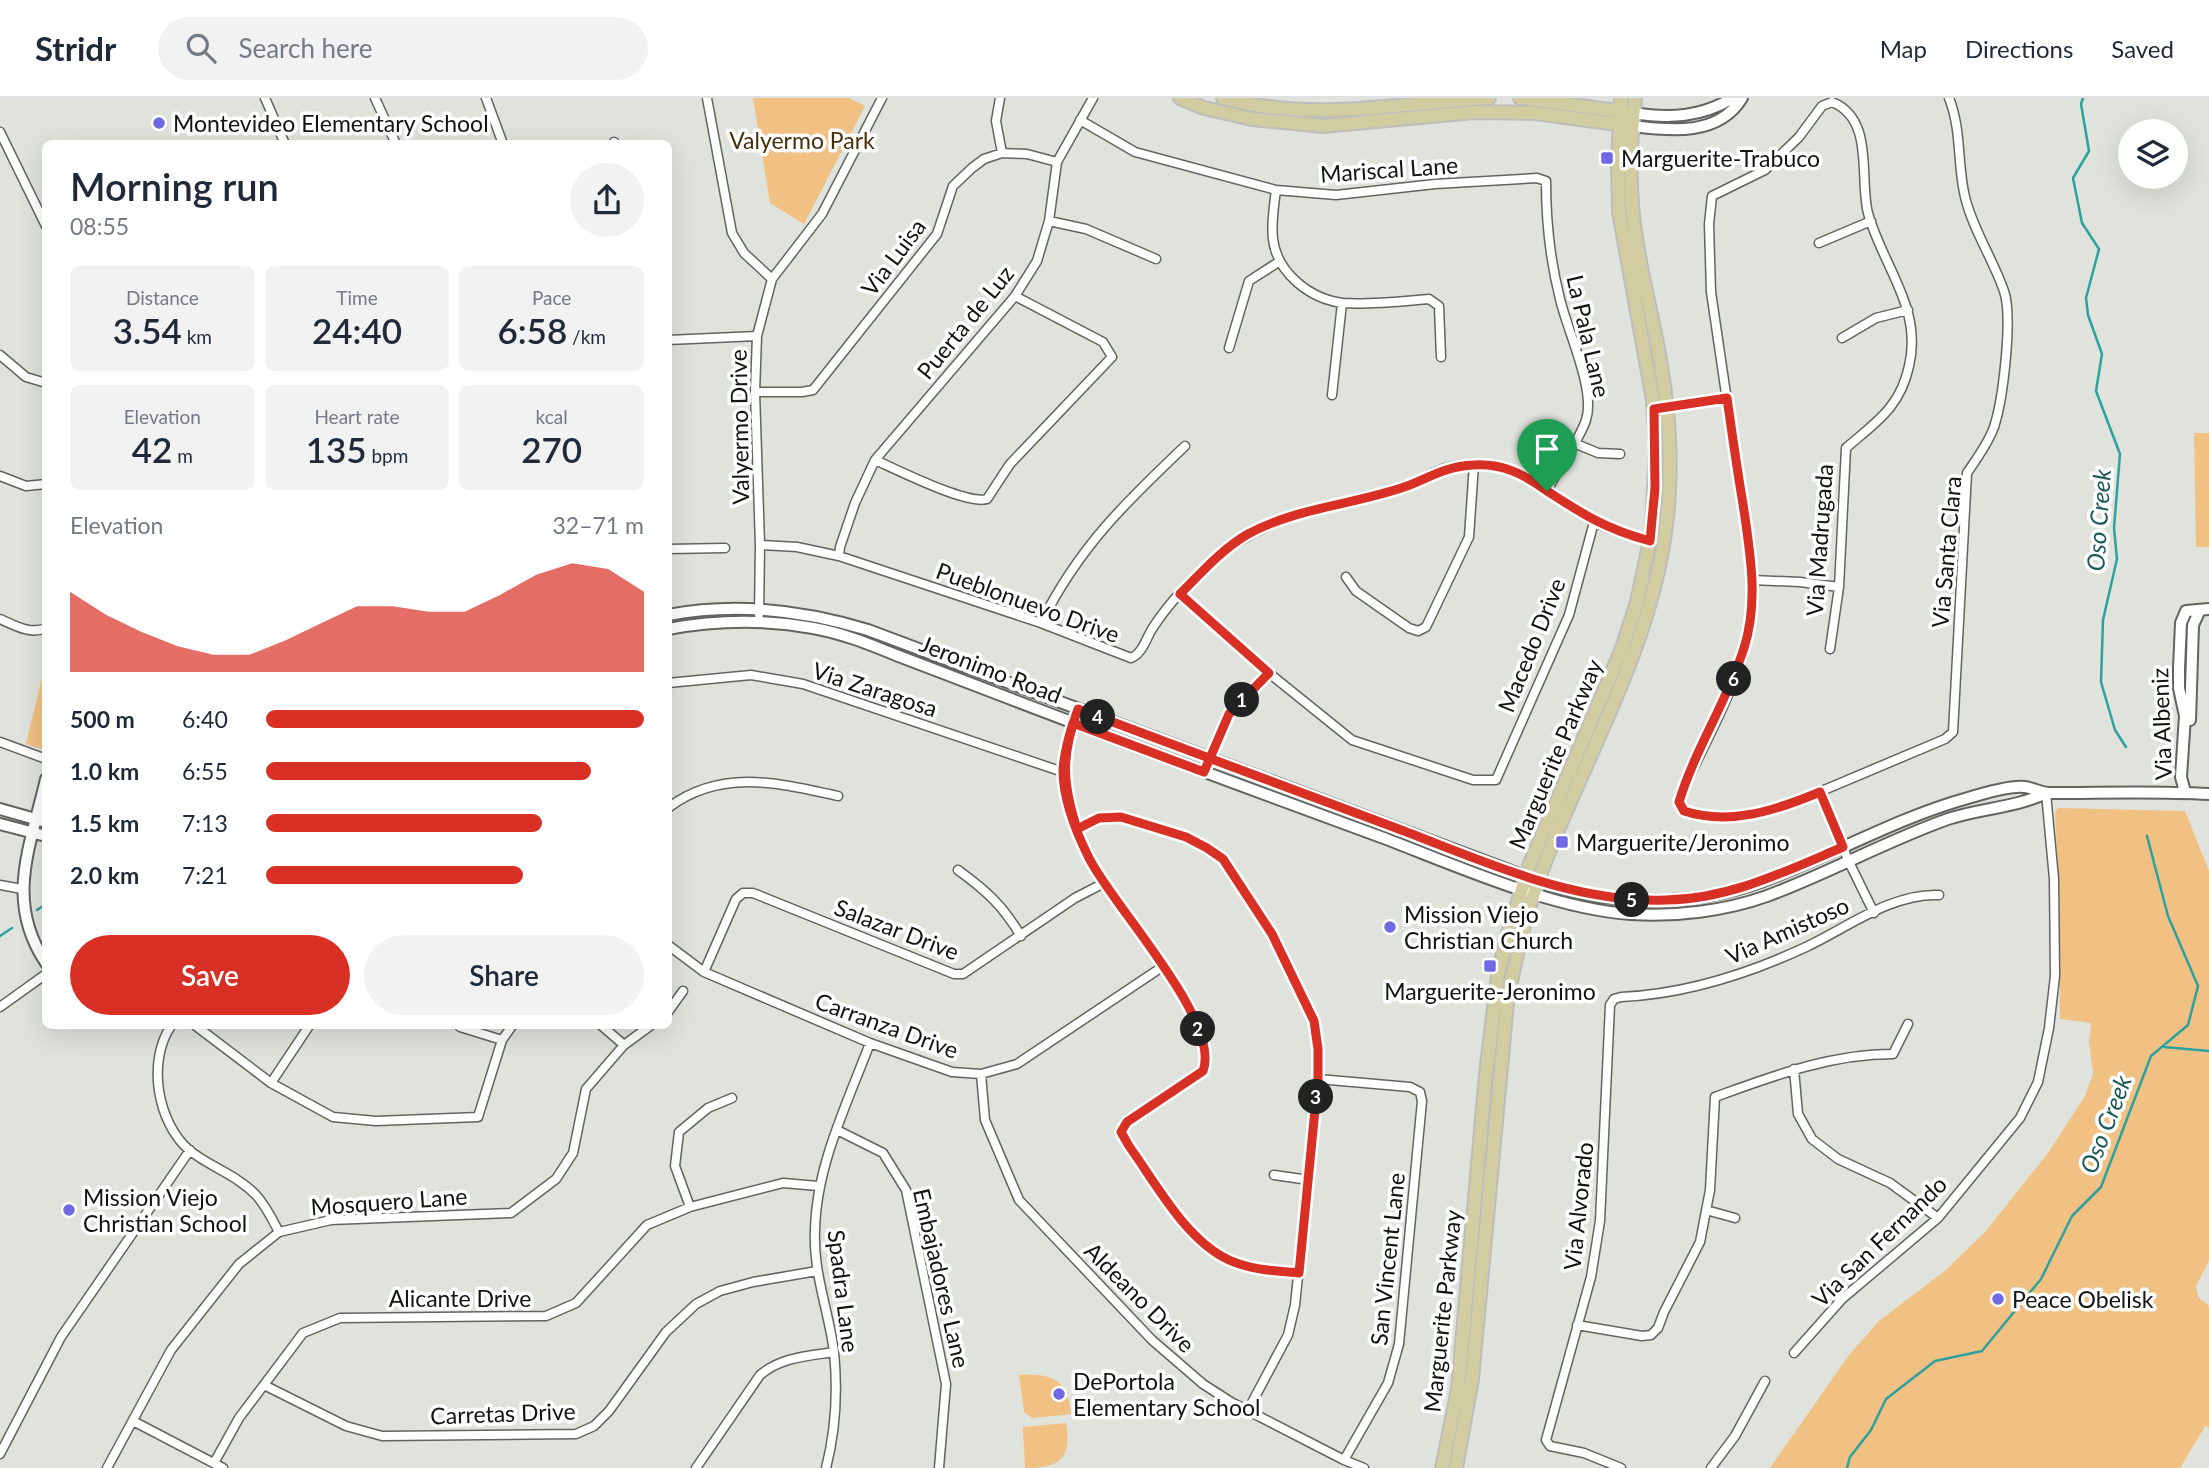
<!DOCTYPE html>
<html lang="en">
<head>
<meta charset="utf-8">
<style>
  :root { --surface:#fff; --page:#f2f2f3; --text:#1f2937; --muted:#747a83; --line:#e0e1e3; --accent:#d93025 }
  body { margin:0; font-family:Lato,sans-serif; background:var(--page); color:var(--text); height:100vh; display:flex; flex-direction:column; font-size:26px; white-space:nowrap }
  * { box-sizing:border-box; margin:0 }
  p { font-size:23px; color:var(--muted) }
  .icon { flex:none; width:38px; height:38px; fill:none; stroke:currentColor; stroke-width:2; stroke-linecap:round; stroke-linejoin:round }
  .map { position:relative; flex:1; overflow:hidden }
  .sheet { position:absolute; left:42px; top:42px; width:630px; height:889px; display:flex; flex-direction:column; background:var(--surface); border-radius:10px; box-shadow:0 7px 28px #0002 }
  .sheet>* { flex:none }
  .fabs { position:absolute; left:2118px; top:21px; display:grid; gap:14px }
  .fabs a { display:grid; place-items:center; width:70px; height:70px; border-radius:50%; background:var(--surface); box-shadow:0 7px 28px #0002; font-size:35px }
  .pin { position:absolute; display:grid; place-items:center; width:60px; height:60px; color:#fff; margin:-72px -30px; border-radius:50% 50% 50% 0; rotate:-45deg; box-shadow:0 0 7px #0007 }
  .pin .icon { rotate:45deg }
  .km { position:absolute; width:35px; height:35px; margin:-18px; border-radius:50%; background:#222; color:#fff; font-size:19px; line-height:35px; text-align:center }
  .round { display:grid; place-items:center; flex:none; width:74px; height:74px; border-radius:37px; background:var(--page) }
  .summary { display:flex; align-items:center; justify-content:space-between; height:119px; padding:0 28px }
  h1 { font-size:38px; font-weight:600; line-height:52px }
  .stats { display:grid; grid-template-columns:repeat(3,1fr); gap:10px; height:119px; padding:7px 28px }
  .stats div { display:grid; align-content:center; border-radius:10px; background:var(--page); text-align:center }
  .stats b { font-size:35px; font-weight:600 }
  .stats small { font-size:19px; font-weight:400 }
  .stats p { font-size:19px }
  .chart { height:196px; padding:14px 28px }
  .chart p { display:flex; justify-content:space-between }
  .chart svg { width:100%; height:126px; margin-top:7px; fill:var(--accent); opacity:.7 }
  .cta { display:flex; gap:14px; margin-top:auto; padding:14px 28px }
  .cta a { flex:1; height:80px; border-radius:42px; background:var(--accent); color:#fff; font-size:28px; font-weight:600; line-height:80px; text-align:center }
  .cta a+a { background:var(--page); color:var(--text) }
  ul { padding:0 28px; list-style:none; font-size:23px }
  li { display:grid; grid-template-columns:112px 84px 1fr; align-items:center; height:52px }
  li i { height:18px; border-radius:9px; background:var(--accent) }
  header { display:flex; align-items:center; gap:42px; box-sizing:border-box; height:98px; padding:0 35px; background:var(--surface); border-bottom:2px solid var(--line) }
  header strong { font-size:33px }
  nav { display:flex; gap:38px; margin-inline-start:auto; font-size:24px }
  .search { width:490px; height:63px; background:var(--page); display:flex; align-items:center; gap:18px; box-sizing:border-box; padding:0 24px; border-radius:38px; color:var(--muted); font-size:26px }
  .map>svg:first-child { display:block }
</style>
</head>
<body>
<header>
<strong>Stridr</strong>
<div class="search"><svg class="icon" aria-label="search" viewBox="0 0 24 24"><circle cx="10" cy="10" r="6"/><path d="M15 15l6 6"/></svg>Search here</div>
<nav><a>Map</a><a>Directions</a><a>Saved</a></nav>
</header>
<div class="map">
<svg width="2209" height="1370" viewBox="0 0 2209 1370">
  <rect width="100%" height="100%" fill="#dfe3dc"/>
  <path fill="#f1c083" d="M 753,0 L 849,0 L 865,8 L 804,126 L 770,105 Z
    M 2194,335 L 2209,335 L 2209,449 L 2196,449 Z
    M 42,580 L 46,580 L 45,652 L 26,646 Z
    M 2058,710 L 2185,713 L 2209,773 L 2209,1163 L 2196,1188 L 2198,1199 L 2209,1208 L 2209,1331 L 2206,1327 L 2180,1370 L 1770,1370 L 1849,1257 L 1879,1223 L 1946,1172 L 1986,1133 L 2048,1055 L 2085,998 L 2093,976 L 2089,943 L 2091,925 L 2060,921 L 2059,790 L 2055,715 Z
    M 1019,1277 C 1054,1276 1065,1280 1072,1316 L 1032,1320 L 1024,1314 Z
    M 1066,1325 C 1072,1361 1060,1370 1025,1370 L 1023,1329 Z"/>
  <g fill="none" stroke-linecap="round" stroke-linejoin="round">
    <path stroke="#2da19d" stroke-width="2.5" d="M 2083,0 L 2081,6 L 2089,53 L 2073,80 L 2082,125 L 2099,151 L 2086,200 L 2088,217 L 2102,256 L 2096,293 L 2120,356 L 2114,430 L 2117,461 L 2103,522 L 2101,584 L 2115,632 L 2126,649
      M 37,812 L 46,806
      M 0,838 L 12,830
      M 2164,949 L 2209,953
      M 1847,1370 L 1850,1359 L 1871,1332 L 1886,1301 L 1935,1263 L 1982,1253 L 2041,1181 L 2072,1118 L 2101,1089 L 2151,958 L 2188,927 L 2198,888 L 2168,818 L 2147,738"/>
    <defs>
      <path id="street" d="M 265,0 L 285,46
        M 375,0 L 396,46
        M 486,0 L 503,46
        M 707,0 L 732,135 L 744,155 L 772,181
        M 1000,0 L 996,23 L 1002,55
        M 1080,22 L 1135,54 L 1276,92 L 1336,97 L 1435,86 L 1537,80 L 1546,83 C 1546,124 1550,162 1560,201 C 1567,232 1596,292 1586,322 C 1580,341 1557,373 1547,393
        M 0,34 L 46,128
        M 614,44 L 614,46
        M 1276,92 C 1274,108 1271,125 1273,141 C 1277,175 1310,201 1343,205 C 1368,207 1404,203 1429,201 L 1439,208 L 1441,259
        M 1049,123 L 1086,131 L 1156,161
        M 1819,145 L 1871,123
        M 1842,240 L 1876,220 L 1908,212
        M 668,242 L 757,238
        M 1229,250 L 1249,183 L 1280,163
        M 0,257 L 26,279 L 46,285
        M 755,294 L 802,294 L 813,292 L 937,136 L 953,88 L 972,70 L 984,61 L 1002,55 L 1027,56 L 1057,64
        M 1332,297 L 1342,205
        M 1667,309 L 1727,300
        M 1574,345 L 1598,355 L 1620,356
        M 875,362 C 898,372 967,407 987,401 L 1010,366 L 1112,259 L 1103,244 L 1015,198
        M 0,378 L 26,388 L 46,386
        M 760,447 L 797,449 L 839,458 L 1041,525 L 1131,560 C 1142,556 1146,541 1152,531 C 1168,506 1193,479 1216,460 C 1274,412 1336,410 1404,389 C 1417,384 1429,376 1443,371 C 1460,365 1488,364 1506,370 C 1538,381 1563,405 1592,422 C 1610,433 1632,438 1652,443
        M 668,451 L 725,450
        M 839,458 L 840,449 L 855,405 L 875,362 L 1015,198 L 1037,163 L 1049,123 L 1057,64 L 1093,0
        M 1346,479 L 1356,493 L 1409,530 L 1418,533 L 1426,529 L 1469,439 L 1474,366
        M 1752,482 L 1800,484 L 1839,489
        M 1180,496 L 1269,575 L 1352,642 L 1473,682 L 1496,682 L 1569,517 L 1594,424
        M 759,517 L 760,447 L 755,294 L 757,238 L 772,181 L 822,116 L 882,0
        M 0,521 C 14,527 30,537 46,530
        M 1041,525 C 1079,449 1125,405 1185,348
        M 1830,551 L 1839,489 L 1846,350 C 1876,324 1900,310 1909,268 C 1923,210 1882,167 1868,115 C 1859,81 1875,21 1832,4 L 1822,8 L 1799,39 L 1765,72 L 1712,98 L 1709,126 L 1711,194 L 1750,459 C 1751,473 1753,487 1753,502 C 1750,569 1710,633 1683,692 L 1679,704 L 1683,713 C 1717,724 1753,717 1786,708 L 1945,641 L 1953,634 L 1967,375 C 1977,360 1988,346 1994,329 C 2003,302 2013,219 2004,193 C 1993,161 1973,132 1965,99 C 1957,66 1962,33 1949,0
        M 668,585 L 751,577 L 803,586 L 1063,674
        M 1078,611 C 1070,631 1063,652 1063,673 C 1064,702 1076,735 1089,760 C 1113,807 1221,924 1203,973 L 1127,1024 L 1121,1034 L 1129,1048 C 1156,1086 1186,1142 1229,1162 C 1251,1172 1276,1173 1299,1175
        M 0,644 L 46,661
        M 1204,674 L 1229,616 L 1269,575
        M 1820,694 L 1848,762 L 1874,815
        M 668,710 C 721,670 779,685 838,698
        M 1077,731 L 1099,720 L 1121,719 L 1186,739 L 1207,749 L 1222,761 L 1272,836 L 1314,923 L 1319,951 L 1318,981 L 1295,1207 L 1288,1237 L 1248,1312
        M 958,772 C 988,794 1002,807 1021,838
        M 0,787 L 22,791
        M 668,847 L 704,874 L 870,945 L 952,974 L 981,976 L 1017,966 L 1162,869
        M 704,874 L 736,801 L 743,795 L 753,795 L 954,876 L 963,876 L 1075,800 L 1104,785
        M 0,909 L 46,876
        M 668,914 L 683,893
        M 171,928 C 147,963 157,1024 189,1052 C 210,1069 237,1077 256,1097 C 266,1108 272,1121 279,1134
        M 196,928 L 271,985 L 333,1019 L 376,1023 L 478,1019 L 502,942 L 512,928
        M 602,928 L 624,947
        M 460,929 L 502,942
        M 1794,971 L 1798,1016 L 1812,1041 L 1838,1061 L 1890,1085 L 1938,1120
        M 981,976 L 985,1022 L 1019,1102 L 1152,1242 L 1203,1286 L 1231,1304 L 1344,1362 L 1364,1370
        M 1318,981 L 1410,989 L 1420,994 L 1422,1003 L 1399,1246 L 1388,1285 L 1344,1362
        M 271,985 L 309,928
        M 837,1032 L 883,1055 L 906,1092 L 946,1286 L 939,1370
        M 1274,1077 L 1309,1082
        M 690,1109 L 675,1068 L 679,1034 L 708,1010 L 732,1000
        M 1706,1112 L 1735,1120
        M 1577,1227 L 1642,1238 L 1651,1237 L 1658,1230 L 1664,1214 L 1700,1144 L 1710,1092 L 1715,999 C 1773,978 1830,956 1893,956 L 1908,926
        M 1794,1255 L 1842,1201 L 1938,1120 L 2020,1020 L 2038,984 L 2049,930 L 2055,878 L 2054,781 L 2046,695
        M 264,1287 L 346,1328 L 382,1338 L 576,1336 L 594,1328 L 609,1313 L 666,1234 L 696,1206 L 720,1193 L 753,1184 L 817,1173
        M 133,1323 L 223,1370
        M 0,1356 L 61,1239 L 190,1052
        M 214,1365 L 239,1320 L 303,1235 L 340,1220 L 546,1218 L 576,1205 L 647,1127 L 690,1109 L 783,1085 L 818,1088
        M 107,1370 L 171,1252 L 239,1166 L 279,1134 L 331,1122 L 511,1115 L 556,1081 L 573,1055 L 586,991 L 624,947 L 650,928
        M 696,1370 L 760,1277 C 781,1259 808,1258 834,1254
        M 826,1370 C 836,1331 838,1294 834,1254 C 829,1214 813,1175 815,1133 C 816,1068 847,1006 870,945
        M 1621,1370 L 1584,1355 L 1550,1348 L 1546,1342 L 1591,1179 L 1600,1123 L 1610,907 L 1614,901 L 1621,899 C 1685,896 1748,876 1806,849 C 1847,830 1891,795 1939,797
        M 1711,1370 L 1735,1338 L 1765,1283"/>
      <path id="secondary" d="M 1633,15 C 1670,21 1701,19 1733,0
        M 1633,28 C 1671,33 1719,38 1742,0
        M 668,517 C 736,504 803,512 868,532 L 1538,783 C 1610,807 1689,810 1761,784 C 1831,758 1896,720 1968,700 C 1981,696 2012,687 2025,689 C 2033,690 2041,695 2050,695 C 2103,695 2156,693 2209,696
        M 668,531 C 717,522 764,521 813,530 C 842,535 869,546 896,557 C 930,570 964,583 998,596 C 1125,645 1253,692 1381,739 C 1455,767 1552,811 1631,816 C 1675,819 1725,813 1767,798 C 1829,775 1886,743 1948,721 C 1981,710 2015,710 2046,695
        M 2190,622 L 2193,527 L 2200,512
        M 46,681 C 31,747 4,803 46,865
        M 2185,694 L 2181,679 L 2185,618 L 2179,590 L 2179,570 L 2181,525 L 2186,513 L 2209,511
        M 0,711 L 46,724
        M 0,726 L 46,738"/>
      <path id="primary" d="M 1180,0 L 1204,10 L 1252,21 L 1323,28 L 1474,14 L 1535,15 L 1625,27
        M 1223,0 C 1316,25 1396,5 1489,0
        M 1520,0 L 1626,14
        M 1442,1370 L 1458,1291 L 1486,976 L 1498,877 L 1507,838 L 1530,766 L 1621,553 L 1637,504 L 1652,433 L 1656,347 L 1653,302 L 1619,114 L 1618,64 L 1621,0
        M 1456,1370 L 1472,1281 L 1507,905 C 1515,860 1526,815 1542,772 C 1584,660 1648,556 1665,435 C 1673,379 1670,318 1660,262 C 1651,210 1636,159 1632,106 C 1629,71 1631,35 1635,0"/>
    </defs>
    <use href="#street" stroke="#62655f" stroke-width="11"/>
    <use href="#secondary" stroke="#62655f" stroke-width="14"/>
    <use href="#primary" stroke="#bdbdbd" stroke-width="16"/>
    <use href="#street" stroke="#fff" stroke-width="8"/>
    <use href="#secondary" stroke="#fff" stroke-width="10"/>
    <use href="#primary" stroke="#d2cda1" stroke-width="12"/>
  </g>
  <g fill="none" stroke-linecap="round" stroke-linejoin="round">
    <defs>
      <path id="route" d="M 1547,393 C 1524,376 1502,365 1473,367 C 1448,368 1430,379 1407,388 C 1354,407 1298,409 1248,436 C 1222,451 1201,475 1180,496 L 1269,575 L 1229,616 L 1204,674 L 1073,625 C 1068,641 1064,655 1063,672 C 1063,701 1076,734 1089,760 C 1112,807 1222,923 1203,973 L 1127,1024 L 1121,1034 L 1129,1048 C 1157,1087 1186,1142 1229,1162 C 1251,1172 1276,1173 1299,1175 L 1318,981 L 1318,951 L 1314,923 L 1272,836 L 1223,761 L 1207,750 L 1186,739 L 1121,719 L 1099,720 L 1077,731 C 1062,684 1061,658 1078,611 C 1184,651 1290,691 1396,730 C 1484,763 1571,805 1666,802 C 1730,801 1786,773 1843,749 L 1820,694 C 1777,712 1730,728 1684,713 L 1679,704 C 1695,651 1727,604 1744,550 C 1759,503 1750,454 1743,406 C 1737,371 1732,335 1727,300 L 1654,311 L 1655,390 L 1650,443 C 1606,431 1584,417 1547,393"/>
    </defs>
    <use href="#route" stroke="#fff" stroke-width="14"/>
    <use href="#route" stroke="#d93025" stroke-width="9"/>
  </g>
  <g fill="#7069e3" stroke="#fff" stroke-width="2.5">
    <circle cx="159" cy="25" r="7"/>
    <rect x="1600" y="53" width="14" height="14" rx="3.5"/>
    <rect x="1555" y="737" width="14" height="14" rx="3.5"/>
    <circle cx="1390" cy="829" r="7"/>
    <rect x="1483" y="861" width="14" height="14" rx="3.5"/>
    <circle cx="69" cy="1112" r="7"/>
    <circle cx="1998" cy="1201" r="7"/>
    <circle cx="1059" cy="1296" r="7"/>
  </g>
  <g text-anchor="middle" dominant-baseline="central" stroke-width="7" stroke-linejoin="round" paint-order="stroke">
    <g font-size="23" fill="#131412" stroke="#fff" text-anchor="start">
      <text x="173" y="25">Montevideo Elementary School</text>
      <text x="1621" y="60">Marguerite-Trabuco</text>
      <text x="1576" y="744">Marguerite/Jeronimo</text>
      <text x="1404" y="816">Mission Viejo<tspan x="1404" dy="26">Christian Church</tspan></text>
      <text x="1490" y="893" text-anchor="middle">Marguerite-Jeronimo</text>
      <text x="83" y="1099">Mission Viejo<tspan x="83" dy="26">Christian School</tspan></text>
      <text x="2012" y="1201">Peace Obelisk</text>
      <text x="1073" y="1283">DePortola<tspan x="1073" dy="26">Elementary School</tspan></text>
    </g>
    <g font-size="23" fill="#482f0a" stroke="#fff">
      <text x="802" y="42">Valyermo Park</text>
    </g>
    <g font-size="23" fill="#131412" stroke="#fff">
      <text transform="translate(1389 71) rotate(-4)">Mariscal Lane</text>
      <text transform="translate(893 159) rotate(-53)">Via Luisa</text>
      <text transform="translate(965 224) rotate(-51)">Puerta de Luz</text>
      <text transform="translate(1589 238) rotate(77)">La Pala Lane</text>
      <text transform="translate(739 329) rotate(-91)">Valyermo Drive</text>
      <text transform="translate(1819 442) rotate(-86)">Via Madrugada</text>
      <text transform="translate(1946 454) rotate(-85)">Via Santa Clara</text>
      <text transform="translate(1028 504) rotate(20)">Pueblonuevo Drive</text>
      <text transform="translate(1531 547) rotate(-68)">Macedo Drive</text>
      <text transform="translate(991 571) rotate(21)">Jeronimo Road</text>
      <text transform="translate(875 591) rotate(18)">Via Zaragosa</text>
      <text transform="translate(2161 626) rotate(-92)">Via Albeniz</text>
      <text transform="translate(1555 656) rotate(-67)">Marguerite Parkway</text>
      <text transform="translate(897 831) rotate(21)">Salazar Drive</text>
      <text transform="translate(1787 832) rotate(-24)">Via Amistoso</text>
      <text transform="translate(887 927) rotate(20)">Carranza Drive</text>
      <text transform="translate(389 1103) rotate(-4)">Mosquero Lane</text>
      <text transform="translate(1578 1108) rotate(-84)">Via Alvorado</text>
      <text transform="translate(1879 1143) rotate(-44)">Via San Fernando</text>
      <text transform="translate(1387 1161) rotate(-84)">San Vincent Lane</text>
      <text transform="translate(942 1180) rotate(77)">Embajadores Lane</text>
      <text transform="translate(844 1193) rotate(83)">Spadra Lane</text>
      <text transform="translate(1140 1199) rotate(45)">Aldeano Drive</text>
      <text x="460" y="1200">Alicante Drive</text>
      <text transform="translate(1442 1213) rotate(-84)">Marguerite Parkway</text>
      <text transform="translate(503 1315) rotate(-2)">Carretas Drive</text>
    </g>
    <g font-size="24" font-style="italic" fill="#1a5856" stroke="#fff">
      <text transform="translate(2098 422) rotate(-86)">Oso Creek</text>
      <text transform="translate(2105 1026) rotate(-69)">Oso Creek</text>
    </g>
  </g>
</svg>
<div class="fabs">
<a><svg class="icon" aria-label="layers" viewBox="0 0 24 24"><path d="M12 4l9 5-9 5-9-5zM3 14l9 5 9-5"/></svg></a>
</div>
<div class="pin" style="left:1547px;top:393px;background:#1e9e55"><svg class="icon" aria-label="arrive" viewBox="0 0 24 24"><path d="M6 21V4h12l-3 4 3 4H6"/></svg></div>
<b class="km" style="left:1242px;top:602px">1</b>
<b class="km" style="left:1198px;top:931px">2</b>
<b class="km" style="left:1316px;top:999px">3</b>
<b class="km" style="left:1098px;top:619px">4</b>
<b class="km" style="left:1632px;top:802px">5</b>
<b class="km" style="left:1734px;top:581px">6</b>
<section class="sheet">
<div class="summary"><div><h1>Morning run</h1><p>08:55</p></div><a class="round"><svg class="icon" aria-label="share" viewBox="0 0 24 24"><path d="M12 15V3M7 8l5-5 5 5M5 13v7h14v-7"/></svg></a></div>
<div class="stats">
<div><p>Distance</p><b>3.54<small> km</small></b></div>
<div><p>Time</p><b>24:40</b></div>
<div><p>Pace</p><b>6:58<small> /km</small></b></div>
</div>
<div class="stats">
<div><p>Elevation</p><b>42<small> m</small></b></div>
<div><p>Heart rate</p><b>135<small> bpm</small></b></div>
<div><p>kcal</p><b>270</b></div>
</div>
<div class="chart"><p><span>Elevation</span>32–71 m</p>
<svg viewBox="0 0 160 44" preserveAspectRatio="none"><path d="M0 44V16L10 24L20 30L30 35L40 38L50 38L60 33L70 27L80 21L90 21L100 23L110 23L120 17L130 10L140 6L150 8L160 16V44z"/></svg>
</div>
<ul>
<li><b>500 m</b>6:40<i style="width:100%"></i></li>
<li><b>1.0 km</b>6:55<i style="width:86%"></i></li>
<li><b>1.5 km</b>7:13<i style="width:73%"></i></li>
<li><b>2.0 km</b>7:21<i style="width:68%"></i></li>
</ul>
<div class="cta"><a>Save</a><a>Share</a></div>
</section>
</div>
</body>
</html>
